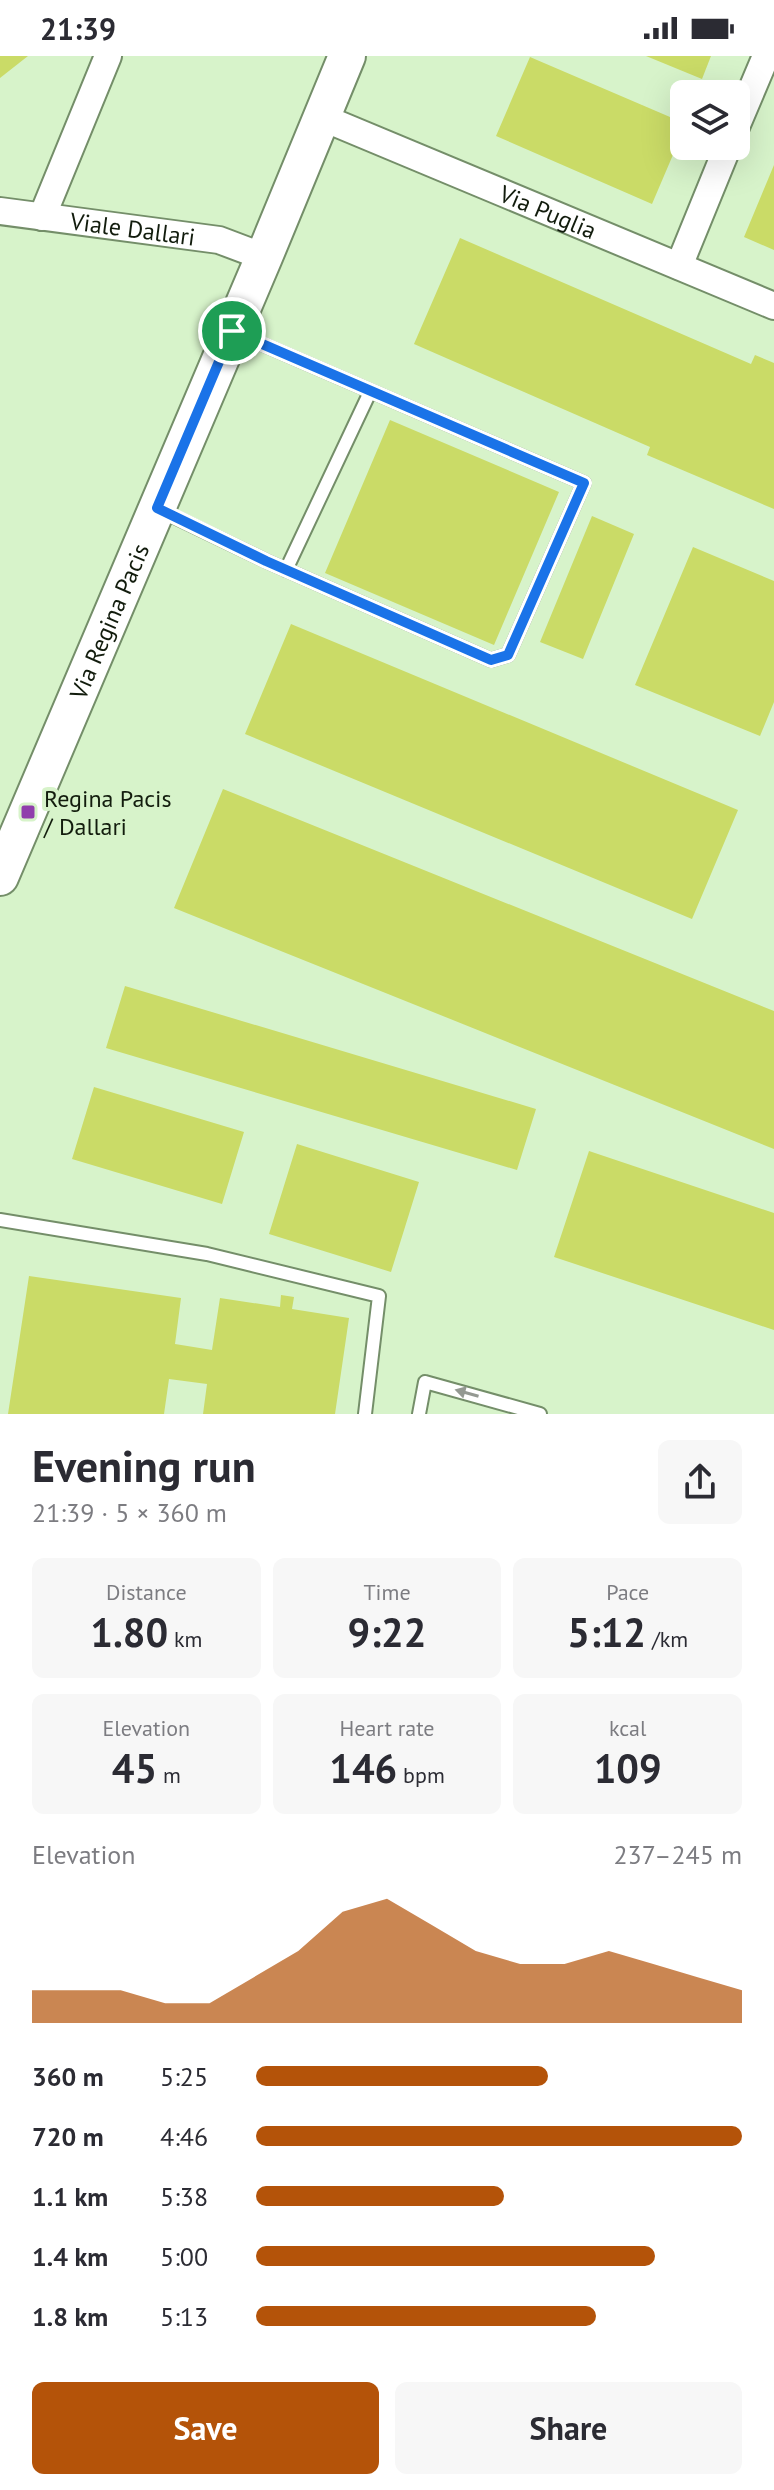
<!DOCTYPE html>
<html lang="en">
<head>
<meta charset="utf-8">
<style>
  :root { --surface:#fff; --page:#f7f7f7; --text:#2b2b33; --muted:#7c7c81; --accent:#b45309 }
  body { margin:0; font-family:"PT Sans",sans-serif; background:var(--page); color:var(--text); height:100vh; display:flex; flex-direction:column; font-size:30px; white-space:nowrap }
  * { box-sizing:border-box; margin:0 }
  p { font-size:26px; color:var(--muted) }
  .icon { flex:none; width:44px; height:44px; fill:none; stroke:currentColor; stroke-width:2; stroke-linecap:round; stroke-linejoin:round }
  .map { position:relative; height:1358px; overflow:hidden }
  .side { display:flex; flex-direction:column; background:var(--surface); flex:1 }
  .side>* { flex:none }
  .controls { position:absolute; left:670px; top:24px; display:grid; gap:16px }
  .controls a { display:grid; place-items:center; width:80px; height:80px; border-radius:12px; background:var(--surface); box-shadow:0 8px 32px #0002; font-size:40px }
  .pin { position:absolute; display:grid; place-items:center; width:68px; height:68px; color:#fff; margin:-34px; border:4px solid #fff; border-radius:50%; box-shadow:0 2px 8px #0007 }
  .round { display:grid; place-items:center; flex:none; width:84px; height:84px; border-radius:12px; background:var(--page) }
  .headline { display:flex; align-items:center; justify-content:space-between; height:136px; padding:0 32px }
  h1 { font-size:44px; font-weight:800; line-height:60px }
  .stats { display:grid; grid-template-columns:repeat(3,1fr); gap:12px; height:136px; padding:8px 32px }
  .stats div { display:grid; align-content:center; border-radius:12px; background:var(--page); text-align:center }
  .stats b { font-size:40px; font-weight:800 }
  .stats small { font-size:22px; font-weight:400 }
  .stats p { font-size:22px }
  .chart { height:224px; padding:16px 32px }
  .chart p { display:flex; justify-content:space-between }
  .chart svg { width:100%; height:144px; margin-top:8px; fill:var(--accent); opacity:.7 }
  .cta { display:flex; gap:16px; margin-top:auto; padding:16px 32px }
  .cta a { flex:1; height:92px; border-radius:12px; background:var(--accent); color:#fff; font-size:32px; font-weight:800; line-height:92px; text-align:center }
  .cta a+a { background:var(--page); color:var(--text) }
  ul { padding:0 32px; list-style:none; font-size:26px }
  li { display:grid; grid-template-columns:128px 96px 1fr; align-items:center; height:60px }
  li i { height:20px; border-radius:10px; background:var(--accent) }
  .status { display:flex; justify-content:space-between; align-items:center; height:56px; padding:0 40px; background:var(--surface); direction:ltr }
  .status svg { height:22px; fill:currentColor }
  .map>svg:first-child { display:block }
</style>
</head>
<body>
<div class="status"><b>21:39</b><svg viewBox="0 0 49 12"><path d="M0 12V9h3v3zM5 12V6h3v6zM10 12V3h3v9zM15 12V0h3v12zM26 1h20v11H26zM47 4h2v5h-2z"/></svg></div>
<div class="map">
<svg width="774" height="1358" viewBox="0 0 774 1358">
  <rect width="100%" height="100%" fill="#d7f3ca"/>
  <path fill="#cadb67" d="M 0,0 L 28,0 L 0,22 Z
    M 646,0 L 711,0 L 702,23 Z
    M 530,1 L 684,67 L 684,73 L 652,148 L 496,80 Z
    M 774,109 L 774,194 L 744,181 Z
    M 460,182 L 751,308 L 755,299 L 774,307 L 774,453 L 647,399 L 650,391 L 414,288 Z
    M 390,364 L 559,436 L 494,589 L 325,517 Z
    M 592,460 L 634,478 L 583,603 L 540,586 Z
    M 693,491 L 774,525 L 774,646 L 760,680 L 635,629 Z
    M 291,568 L 738,754 L 692,863 L 245,678 Z
    M 223,733 L 774,955 L 774,1093 L 174,852 Z
    M 125,930 L 536,1053 L 517,1114 L 106,992 Z
    M 94,1031 L 244,1076 L 222,1148 L 72,1103 Z
    M 297,1088 L 419,1126 L 391,1216 L 269,1178 Z
    M 589,1095 L 774,1157 L 774,1274 L 554,1201 Z
    M 29,1220 L 181,1242 L 175,1288 L 212,1294 L 220,1242 L 280,1251 L 281,1239 L 294,1241 L 292,1253 L 349,1262 L 335,1358 L 203,1358 L 207,1328 L 169,1323 L 164,1358 L 8,1358 Z"/>
  <g fill="none" stroke-linecap="round" stroke-linejoin="round">
    <defs>
      <path id="lane" d="M 160,454 L 266,505 L 491,604 L 508,599 L 584,427 L 234,276
        M 286,514 L 370,336
        M 0,1164 L 207,1198 L 379,1240 L 365,1358
        M 419,1358 L 425,1326 L 540,1358"/>
      <g id="street">
        <path id="s1" d="M 321,61 L 774,250"/>
        <path d="M 736,71 L 766,0"/>
        <path id="s2" d="M 0,155 L 219,184 L 264,201"/>
        <path d="M 42,161 L 108,0"/>
        <path d="M 679,210 L 728,90"/>
      </g>
      <g id="secondary">
        <path id="s3" d="M 0,821 L 264,201 L 347,0"/>
      </g>
    </defs>
    <use href="#lane" stroke="#748e69" stroke-width="16"/>
    <use href="#street" stroke="#748e69" stroke-width="30"/>
    <use href="#secondary" stroke="#748e69" stroke-width="40"/>
    <use href="#lane" stroke="#fff" stroke-width="12"/>
    <use href="#street" stroke="#fff" stroke-width="26"/>
    <use href="#secondary" stroke="#fff" stroke-width="36"/>
  </g>
  <defs><path id="oneway-solid" d="M-6-.8H1V-3.2L6.5 0L1 3.2V.8H-6Z" transform="scale(2)"/></defs>
  <use fill="#949992" href="#oneway-solid" transform="translate(467 1337) rotate(-164)"/>
  <g fill="none" stroke-linecap="round" stroke-linejoin="round">
    <defs>
      <path id="route" d="M 232,275 L 584,427 L 508,599 L 491,604 L 266,505 L 157,452 Z"/>
    </defs>
    <use href="#route" stroke="#fff" stroke-width="16"/>
    <use href="#route" stroke="#1a73e8" stroke-width="10"/>
  </g>
  <rect fill="#903eac" stroke="#d7f3ca" stroke-width="3" x="20" y="748" width="16" height="16" rx="4"/>
  <g text-anchor="middle" dominant-baseline="central" stroke-width="8" stroke-linejoin="round" paint-order="stroke">
    <g font-size="24" fill="#121c0d" stroke="#d7f3ca">
      <text stroke="none"><textPath href="#s1" startOffset="246">Via Puglia</textPath></text>
      <text stroke="none"><textPath href="#s2" startOffset="134">Viale Dallari</textPath></text>
      <text stroke="none"><textPath href="#s3" startOffset="278">Via Regina Pacis</textPath></text>
    </g>
    <g font-size="24" fill="#121c0d" stroke="#d7f3ca" text-anchor="start">
      <text x="44" y="742">Regina Pacis<tspan x="44" dy="28">/ Dallari</tspan></text>
    </g>
  </g>
</svg>
<div class="controls">
<a><svg class="icon" aria-label="layers" viewBox="0 0 24 24"><path d="M12 4l9 5-9 5-9-5zM3 14l9 5 9-5"/></svg></a>
</div>
<div class="pin" style="left:232px;top:275px;background:#1e9e55"><svg class="icon" aria-label="arrive" viewBox="0 0 24 24"><path d="M6 21V4h12l-3 4 3 4H6"/></svg></div>
</div>
<section class="side">
<div class="headline"><div><h1>Evening run</h1><p>21:39 · 5 × 360 m</p></div><a class="round"><svg class="icon" aria-label="share" viewBox="0 0 24 24"><path d="M12 15V3M7 8l5-5 5 5M5 13v7h14v-7"/></svg></a></div>
<div class="stats">
<div><p>Distance</p><b>1.80<small> km</small></b></div>
<div><p>Time</p><b>9:22</b></div>
<div><p>Pace</p><b>5:12<small> /km</small></b></div>
</div>
<div class="stats">
<div><p>Elevation</p><b>45<small> m</small></b></div>
<div><p>Heart rate</p><b>146<small> bpm</small></b></div>
<div><p>kcal</p><b>109</b></div>
</div>
<div class="chart"><p><span>Elevation</span>237–245 m</p>
<svg viewBox="0 0 160 44" preserveAspectRatio="none"><path d="M0 44V34L10 34L20 34L30 38L40 38L50 30L60 22L70 10L80 6L90 14L100 22L110 26L120 26L130 22L140 26L150 30L160 34V44z"/></svg>
</div>
<ul>
<li><b>360 m</b>5:25<i style="width:60%"></i></li>
<li><b>720 m</b>4:46<i style="width:100%"></i></li>
<li><b>1.1 km</b>5:38<i style="width:51%"></i></li>
<li><b>1.4 km</b>5:00<i style="width:82%"></i></li>
<li><b>1.8 km</b>5:13<i style="width:70%"></i></li>
</ul>
<div class="cta"><a>Save</a><a>Share</a></div>
</section>
</body>
</html>
